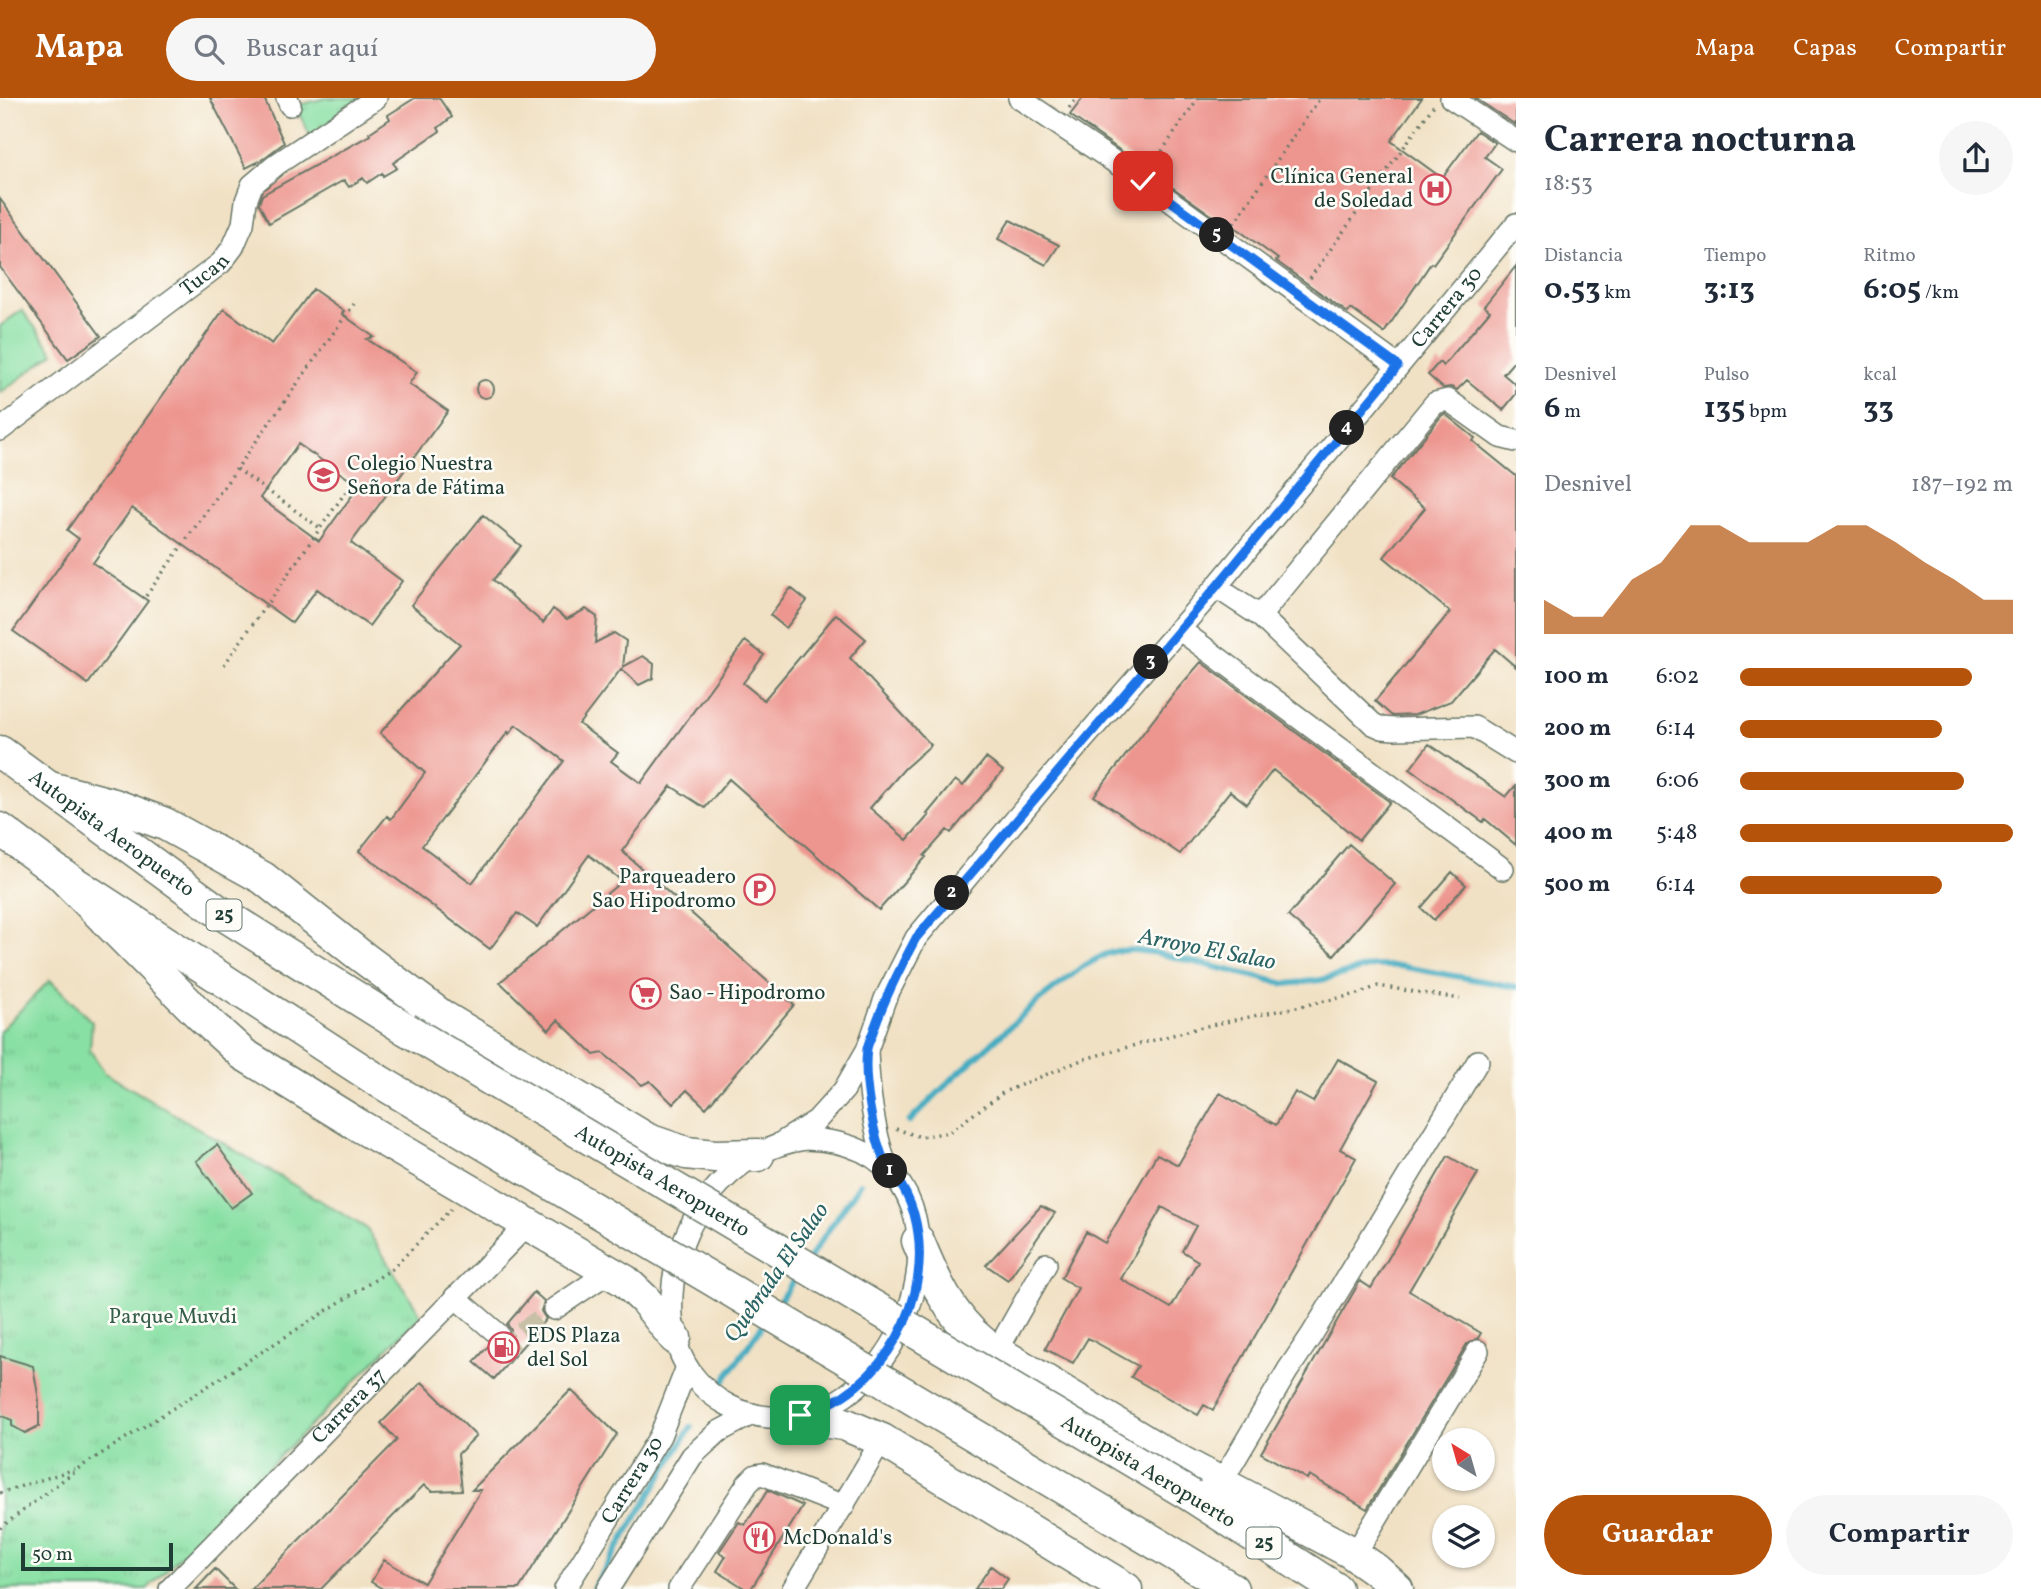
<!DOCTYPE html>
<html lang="es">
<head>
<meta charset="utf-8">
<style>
  :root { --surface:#fff; --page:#f6f6f7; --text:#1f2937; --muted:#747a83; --accent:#b45309 }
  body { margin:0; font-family:Vollkorn,serif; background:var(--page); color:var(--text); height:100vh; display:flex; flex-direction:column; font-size:26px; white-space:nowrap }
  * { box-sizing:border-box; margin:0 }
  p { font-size:23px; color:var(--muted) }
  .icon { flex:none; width:38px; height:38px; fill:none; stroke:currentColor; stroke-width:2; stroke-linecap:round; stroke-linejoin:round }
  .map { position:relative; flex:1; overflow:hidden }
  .sheet { display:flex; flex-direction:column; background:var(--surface); width:525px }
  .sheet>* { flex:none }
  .needle { width:46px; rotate:323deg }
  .buttons { position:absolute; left:1432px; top:1330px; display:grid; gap:14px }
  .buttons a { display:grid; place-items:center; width:63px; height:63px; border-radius:50%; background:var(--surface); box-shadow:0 2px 5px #0004; font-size:35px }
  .scale { position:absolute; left:21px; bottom:18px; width:152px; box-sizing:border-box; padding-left:7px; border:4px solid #1f3d34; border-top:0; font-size:19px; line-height:24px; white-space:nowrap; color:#1f3d34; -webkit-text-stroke:5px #fdfcf7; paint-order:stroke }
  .pin { position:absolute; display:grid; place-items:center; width:60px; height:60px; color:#fff; margin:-30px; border-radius:14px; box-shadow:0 4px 10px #0006 }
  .km { position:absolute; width:35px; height:35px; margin:-18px; border-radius:50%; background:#222; color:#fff; font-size:19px; line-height:35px; text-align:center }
  .round { display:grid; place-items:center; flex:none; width:74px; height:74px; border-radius:37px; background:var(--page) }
  .overview { display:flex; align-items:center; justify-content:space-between; height:119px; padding:0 28px }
  h1 { font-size:38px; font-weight:700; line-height:52px }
  .stats { display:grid; grid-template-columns:repeat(3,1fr); gap:10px; height:119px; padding:7px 28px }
  .stats div { display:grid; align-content:center }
  .stats b { font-size:30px; font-weight:700 }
  .stats small { font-size:19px; font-weight:400 }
  .stats p { font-size:19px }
  .chart { height:196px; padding:14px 28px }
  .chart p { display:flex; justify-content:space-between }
  .chart svg { width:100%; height:126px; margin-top:7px; fill:var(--accent); opacity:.7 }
  .cta { display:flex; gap:14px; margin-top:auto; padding:14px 28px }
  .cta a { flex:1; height:80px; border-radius:42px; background:var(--accent); color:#fff; font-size:28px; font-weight:700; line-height:80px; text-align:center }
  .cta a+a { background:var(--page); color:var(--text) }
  ul { padding:0 28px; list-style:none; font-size:23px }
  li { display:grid; grid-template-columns:112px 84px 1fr; align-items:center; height:52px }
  li i { height:18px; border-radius:9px; background:var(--accent) }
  header { display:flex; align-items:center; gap:42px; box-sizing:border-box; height:98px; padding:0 35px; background:var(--accent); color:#fff }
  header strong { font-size:33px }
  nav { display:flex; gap:38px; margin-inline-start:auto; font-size:24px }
  .search { width:490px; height:63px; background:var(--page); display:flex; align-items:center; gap:18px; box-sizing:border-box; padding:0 24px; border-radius:38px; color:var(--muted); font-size:26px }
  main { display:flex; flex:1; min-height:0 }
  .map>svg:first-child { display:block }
</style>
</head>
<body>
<header>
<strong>Mapa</strong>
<div class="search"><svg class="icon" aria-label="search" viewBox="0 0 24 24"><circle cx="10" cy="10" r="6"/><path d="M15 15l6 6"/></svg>Buscar aquí</div>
<nav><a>Mapa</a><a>Capas</a><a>Compartir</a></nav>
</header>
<main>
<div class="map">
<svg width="1516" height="1491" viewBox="0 0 1516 1491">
  <defs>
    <pattern id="park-tufts" width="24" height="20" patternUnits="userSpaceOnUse" patternTransform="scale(1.75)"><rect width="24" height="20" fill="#89e0a4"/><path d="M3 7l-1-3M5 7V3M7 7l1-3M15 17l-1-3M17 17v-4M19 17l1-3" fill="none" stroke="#76c18e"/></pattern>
  </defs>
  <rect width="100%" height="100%" fill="#fdfcf7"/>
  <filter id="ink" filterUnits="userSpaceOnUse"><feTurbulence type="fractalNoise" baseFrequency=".0143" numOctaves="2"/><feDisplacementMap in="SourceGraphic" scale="14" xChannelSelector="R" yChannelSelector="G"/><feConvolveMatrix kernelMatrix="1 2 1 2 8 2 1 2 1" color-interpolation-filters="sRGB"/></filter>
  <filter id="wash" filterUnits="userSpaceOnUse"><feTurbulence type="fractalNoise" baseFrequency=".00686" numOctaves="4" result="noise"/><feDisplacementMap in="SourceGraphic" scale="28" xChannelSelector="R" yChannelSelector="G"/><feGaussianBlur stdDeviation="1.57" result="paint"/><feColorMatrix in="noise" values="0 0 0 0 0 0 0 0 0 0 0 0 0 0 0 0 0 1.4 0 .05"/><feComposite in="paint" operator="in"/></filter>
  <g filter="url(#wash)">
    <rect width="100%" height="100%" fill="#f1e1c4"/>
    <path fill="#89e0a4" stroke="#548e6c" stroke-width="2" d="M 22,212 L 54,255 L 0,295 L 0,228 Z"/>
    <path fill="url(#park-tufts)" stroke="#548e6c" stroke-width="2" d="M 326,0 L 369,0 L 311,39 L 295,8 Z
      M 50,882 L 92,924 L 90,952 L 105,975 L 366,1130 L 421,1217 L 147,1491 L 0,1491 L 0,933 Z"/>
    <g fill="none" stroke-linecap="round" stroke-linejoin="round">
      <path stroke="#42acc1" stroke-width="6" d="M 909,1024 L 952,981 L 1037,904 L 1082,869 L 1106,856 L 1116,853 L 1133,852 L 1157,855 L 1286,886 L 1321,882 L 1372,868 L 1399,868 L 1516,889
        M 810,1159 L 860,1086
        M 776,1208 L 799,1174
        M 723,1284 L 766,1222
        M 593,1491 L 691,1329"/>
    </g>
    <g id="blocks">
      <path fill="#ed968f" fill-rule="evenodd" d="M 210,0 L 264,0 L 284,45 L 260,63 L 246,70 Z
        M 415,0 L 439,0 L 452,19 L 438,30 L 440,33 L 393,65 L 397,70 L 383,78 L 382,75 L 367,85 L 363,80 L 349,89 L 344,82 L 269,125 L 259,106 L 262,97 L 370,37 L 369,35 L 390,21 L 388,17 Z
        M 1083,0 L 1422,0 L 1391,43 L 1442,80 L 1477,33 L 1495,45 L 1485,59 L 1502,71 L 1433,166 L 1431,165 L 1384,235 L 1351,211 L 1348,215 L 1276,163 L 1278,161 L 1222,120 L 1220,123 L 1070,17 Z
        M 1475,0 L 1516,0 L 1516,27 Z
        M 0,101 L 101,238 L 68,261 L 0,169 Z
        M 1010,122 L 1059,147 L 1046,167 L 998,141 Z
        M 1516,168 L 1516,261 L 1503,276 L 1516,287 L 1516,296 L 1503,312 L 1467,282 L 1457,292 L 1451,289 L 1443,290 L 1428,277 L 1439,264 L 1443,268 L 1490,213 L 1484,208 Z
        M 313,191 L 344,213 L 342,216 L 374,239 L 367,241 L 417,274 L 409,286 L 448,313 L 351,445 L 402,483 L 369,528 L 317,491 L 292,525 L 132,410 L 93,465 L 148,503 L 88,586 L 13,533 L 79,441 L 67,432 L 224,211 L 272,246 ZM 298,346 L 359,388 L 319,443 L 260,400 Z
        M476 291a9 9 0 1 1 18 0a9 9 0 1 1-18 0Z
        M 1445,316 L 1475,340 L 1473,343 L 1516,378 L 1516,569 L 1495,551 L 1451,603 L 1415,617 L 1392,618 L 1375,603 L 1450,514 L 1384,459 L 1425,410 L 1390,381 L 1442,317 Z
        M 483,417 L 521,448 L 493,482 L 543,525 L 553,511 L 567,521 L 586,511 L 597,519 L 595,545 L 614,535 L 626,543 L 623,569 L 643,558 L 654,566 L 653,580 L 639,587 L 621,571 L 579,626 L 618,655 L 611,663 L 641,685 L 745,543 L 764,557 L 743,585 L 764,602 L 836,516 L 866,541 L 850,560 L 931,647 L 905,670 L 870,710 L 907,742 L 929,717 L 927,716 L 955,682 L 963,688 L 986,660 L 1003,673 L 951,735 L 947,732 L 924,758 L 926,759 L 879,812 L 729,681 L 705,710 L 671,688 L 622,753 L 794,907 L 706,1010 L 687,992 L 673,1006 L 650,983 L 642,987 L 603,955 L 594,957 L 558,922 L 549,932 L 500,884 L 622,783 L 589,757 L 537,829 L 517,815 L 490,851 L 359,753 L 387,718 L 391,721 L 425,675 L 380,635 L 460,546 L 411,507 ZM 516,627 L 564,663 L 472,785 L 422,748 L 508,634 L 509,636 Z
        M 791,490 L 807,503 L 786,530 L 770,517 Z
        M 1201,564 L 1390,704 L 1359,742 L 1273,672 L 1247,706 L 1230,693 L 1180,756 L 1094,698 L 1175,594 Z
        M 1429,646 L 1506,699 L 1516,687 L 1516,747 L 1485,721 L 1483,724 L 1410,671 Z
        M 1349,746 L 1395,786 L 1334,857 L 1288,818 Z
        M 1452,774 L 1466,787 L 1434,822 L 1421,810 Z
        M 1338,961 L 1378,983 L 1340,1051 L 1356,1060 L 1213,1312 L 1204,1307 L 1198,1317 L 1131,1279 L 1138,1268 L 1088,1240 L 1073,1265 L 1045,1251 L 1078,1190 L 1061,1180 L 1086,1134 L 1105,1145 L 1157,1056 L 1178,1067 L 1220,995 L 1276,1027 L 1295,994 L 1313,1004 ZM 1162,1109 L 1196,1128 L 1182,1153 L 1198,1163 L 1171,1210 L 1121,1181 Z
        M 217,1047 L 252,1095 L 231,1110 L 196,1063 Z
        M 1448,1058 L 1478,1075 L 1409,1193 L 1481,1235 L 1478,1240 L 1467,1246 L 1367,1411 L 1309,1377 L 1307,1381 L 1261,1355 L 1360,1183 L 1371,1190 Z
        M 1041,1108 L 1055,1115 L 1008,1182 L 986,1167 Z
        M 534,1194 L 544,1203 L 541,1213 L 546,1221 L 494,1281 L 474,1264 L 490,1246 L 502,1249 L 508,1244 L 511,1232 L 507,1226 Z
        M 0,1258 L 33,1268 L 39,1303 L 39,1328 L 25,1335 L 12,1328 L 12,1322 L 0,1317 Z
        M 422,1284 L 476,1338 L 458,1356 L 462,1392 L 432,1393 L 424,1387 L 321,1491 L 251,1491 L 397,1342 L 381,1325 Z
        M 571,1292 L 617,1336 L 519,1491 L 383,1491 L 371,1484 L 384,1462 L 424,1485 L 481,1392 L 472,1392 Z
        M 768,1392 L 803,1408 L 751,1491 L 746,1491 L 717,1473 L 726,1458 L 719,1454 L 739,1424 L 745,1427 Z
        M 991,1468 L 1008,1481 L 1001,1491 L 975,1491 Z
        M 215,1471 L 235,1491 L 196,1491 Z"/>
    </g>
  </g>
  <g filter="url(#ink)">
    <use href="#blocks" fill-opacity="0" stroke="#687666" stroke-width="2"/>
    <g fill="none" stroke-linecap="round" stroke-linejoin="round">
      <path stroke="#c7c0a7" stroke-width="21" stroke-dasharray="21 10" stroke-linecap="butt" d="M 498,1236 L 508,1245 L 554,1211"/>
      <defs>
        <g id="minor">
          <path d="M 287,0 L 290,7"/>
          <path d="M 1019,0 L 1143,83 L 1398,268"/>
          <path d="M 1451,0 L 1516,43"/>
          <path id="s1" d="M 0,332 L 221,165 L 233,149 L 243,126 L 246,103 L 252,87 L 277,66 L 376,0"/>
          <path d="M 1216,489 L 1260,518 L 1373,626 L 1382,630 L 1394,631 L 1474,629 L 1516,655"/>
          <path d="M 1260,518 L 1435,305 L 1448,302 L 1500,339 L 1516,343"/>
          <path d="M 1179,531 L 1503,771"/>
          <path d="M 867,953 C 869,996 873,1028 886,1068"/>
          <path d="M 805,1041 C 996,1045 921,1330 769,1319 C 741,1317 714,1303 696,1281 C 676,1258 670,1227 672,1197 C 676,1123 729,1051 805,1041 Z"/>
          <path id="s2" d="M 781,1045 L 816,1023 L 844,992 L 867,952 L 885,901 L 916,840 L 1069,658 L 1216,489 L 1516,126"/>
          <path d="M 455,1199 L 498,1236"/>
          <path d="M 554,1211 L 609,1174"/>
          <path d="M 997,1253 L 1046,1166"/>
          <path d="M 1221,1385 L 1288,1272 L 1311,1238 L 1478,963"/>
          <path d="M 1355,1456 L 1478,1253"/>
          <path id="s3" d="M 170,1491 L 527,1127"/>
          <path id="s4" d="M 565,1491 L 660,1338 L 687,1269"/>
          <path d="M 608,1491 L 692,1358 L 718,1334 L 752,1316"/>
          <path d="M 679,1491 L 748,1385 L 756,1377 L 762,1376 L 844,1408"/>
          <path d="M 793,1491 L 882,1342"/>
        </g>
        <g id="highway">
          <path id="s5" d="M 0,654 L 215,811 L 406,931"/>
          <path d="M 50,690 L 114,707 L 165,726 L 263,780 L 357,855 L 443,919 L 648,1042 L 686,1055 L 715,1058 L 758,1057"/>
          <path d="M 0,731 L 59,775 L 377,982"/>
          <path d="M 59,775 L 200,917 L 243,956 L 358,1027 L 625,1183 L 645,1202 L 675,1240"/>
          <path d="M 918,1143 C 934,1182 950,1218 983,1245 L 1162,1354 L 1349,1453 L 1376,1472 L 1397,1491"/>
          <path d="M 788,1319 L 844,1326 L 882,1342 L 1126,1491"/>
          <path d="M 1192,1398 L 1336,1491"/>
          <path d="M 1159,1447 L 1232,1491"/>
        </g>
      </defs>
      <use href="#minor" stroke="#687666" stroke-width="24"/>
      <use href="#highway" stroke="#687666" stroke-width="35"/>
      <path stroke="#687666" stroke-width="3.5" stroke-dasharray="2 5" stroke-linecap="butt" d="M 1069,10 L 1076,0
        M 1154,65 L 1198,0
        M 1234,125 L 1320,0
        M 1310,180 L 1434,7
        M 237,371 L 320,430
        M 146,498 L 354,206
        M 224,567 L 347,392
        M 896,1031 L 921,1039 L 949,1034 L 1004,994 L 1084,961 L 1202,929 L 1358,896 L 1378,888 L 1460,901
        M 0,1395 L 75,1371
        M 0,1430 L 79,1370 L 392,1171 L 451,1111"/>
      <use href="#minor" stroke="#fff" stroke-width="21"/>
      <use href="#highway" stroke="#fff" stroke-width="32"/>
      <defs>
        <g id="highway-bridge">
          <path id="s6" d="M 406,931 L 1192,1398"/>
          <path d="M 377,982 L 1159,1447"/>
        </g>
      </defs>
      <use href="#highway-bridge" stroke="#687666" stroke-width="35" stroke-linecap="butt"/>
      <use href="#highway-bridge" stroke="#fff" stroke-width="32"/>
    </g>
  </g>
  <g fill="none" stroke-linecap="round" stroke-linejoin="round" filter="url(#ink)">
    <defs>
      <path id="route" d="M 800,1317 C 884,1295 937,1199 914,1116 C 910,1103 904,1090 895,1078 C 892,1074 888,1071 886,1066 C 873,1040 863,980 867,951 C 868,945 872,938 874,931 C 885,899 900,870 916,840 L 1216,489 L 1398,268 L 1143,83"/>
    </defs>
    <use href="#route" stroke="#fff" stroke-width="14"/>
    <use href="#route" stroke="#1a73e8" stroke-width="9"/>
  </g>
  <defs>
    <symbol id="hospital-ring" viewBox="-11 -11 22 22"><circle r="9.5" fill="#fdfcf7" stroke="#d1495b" stroke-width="1.5"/><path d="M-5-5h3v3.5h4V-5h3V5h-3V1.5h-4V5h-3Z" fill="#d1495b"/></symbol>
    <symbol id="school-ring" viewBox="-11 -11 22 22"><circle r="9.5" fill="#fdfcf7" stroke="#d1495b" stroke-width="1.5"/><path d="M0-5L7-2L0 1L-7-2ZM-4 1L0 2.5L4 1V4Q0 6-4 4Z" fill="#d1495b"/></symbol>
    <symbol id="parking-ring" viewBox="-11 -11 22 22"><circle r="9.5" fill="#fdfcf7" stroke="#d1495b" stroke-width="1.5"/><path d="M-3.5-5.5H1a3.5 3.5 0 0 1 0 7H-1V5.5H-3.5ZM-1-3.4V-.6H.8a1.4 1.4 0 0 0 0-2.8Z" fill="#d1495b"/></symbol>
    <symbol id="supermarket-ring" viewBox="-11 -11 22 22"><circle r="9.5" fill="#fdfcf7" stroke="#d1495b" stroke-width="1.5"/><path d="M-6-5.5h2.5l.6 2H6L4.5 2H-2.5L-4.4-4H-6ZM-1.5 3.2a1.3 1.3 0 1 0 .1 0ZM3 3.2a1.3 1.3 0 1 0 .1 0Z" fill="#d1495b"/></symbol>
    <symbol id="fuel-ring" viewBox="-11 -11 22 22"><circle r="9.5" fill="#fdfcf7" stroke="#d1495b" stroke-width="1.5"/><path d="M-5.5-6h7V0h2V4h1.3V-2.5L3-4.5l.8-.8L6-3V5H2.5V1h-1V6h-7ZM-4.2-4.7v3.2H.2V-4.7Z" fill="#d1495b"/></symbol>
    <symbol id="restaurant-ring" viewBox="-11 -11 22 22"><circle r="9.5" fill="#fdfcf7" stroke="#d1495b" stroke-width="1.5"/><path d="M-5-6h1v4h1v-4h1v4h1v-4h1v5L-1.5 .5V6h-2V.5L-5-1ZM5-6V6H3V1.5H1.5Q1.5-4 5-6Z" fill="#d1495b"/></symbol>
  </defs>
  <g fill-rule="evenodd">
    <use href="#hospital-ring" x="1418" y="74" width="35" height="35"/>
    <use href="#school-ring" x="306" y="360" width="35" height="35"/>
    <use href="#parking-ring" x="742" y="774" width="35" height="35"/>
    <use href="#supermarket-ring" x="628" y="878" width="35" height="35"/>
    <use href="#fuel-ring" x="486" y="1232" width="35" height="35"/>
    <use href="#restaurant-ring" x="742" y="1422" width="35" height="35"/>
  </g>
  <g text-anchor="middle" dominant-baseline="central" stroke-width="5" stroke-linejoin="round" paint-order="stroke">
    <g fill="#fdfcf7" stroke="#62766e" stroke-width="2">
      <rect x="206.5" y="801.5" width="35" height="31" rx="5"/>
      <rect x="1246.5" y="1429.5" width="35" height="31" rx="5"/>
    </g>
    <g font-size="19" font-weight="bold" fill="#1f3d34">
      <text x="224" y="817">25</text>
      <text x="1264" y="1445">25</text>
    </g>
    <g font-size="21" fill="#1f3d34" stroke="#fdfcf7" text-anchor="start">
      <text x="1413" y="79" text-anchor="end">Clínica General<tspan x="1413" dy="24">de Soledad</tspan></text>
      <text x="347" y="366">Colegio Nuestra<tspan x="347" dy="24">Señora de Fátima</tspan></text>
      <text x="736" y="779" text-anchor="end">Parqueadero<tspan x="736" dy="24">Sao Hipodromo</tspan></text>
      <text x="669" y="895">Sao - Hipodromo</text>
      <text x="527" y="1238">EDS Plaza<tspan x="527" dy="24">del Sol</tspan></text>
      <text x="783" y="1440">McDonald's</text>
    </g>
    <g font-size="21" fill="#1f3d34" stroke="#fdfcf7">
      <text stroke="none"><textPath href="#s1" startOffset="257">Tucan</textPath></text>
      <text stroke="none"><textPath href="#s2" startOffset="1076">Carrera 30</textPath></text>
      <text stroke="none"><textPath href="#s5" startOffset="138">Autopista Aeropuerto</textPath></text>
      <text stroke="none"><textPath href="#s6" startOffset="298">Autopista Aeropuerto</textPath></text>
      <text stroke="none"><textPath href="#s3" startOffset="256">Carrera 37</textPath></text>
      <text transform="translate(1148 1374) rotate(31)">Autopista Aeropuerto</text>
      <text stroke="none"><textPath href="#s4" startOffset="128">Carrera 30</textPath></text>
    </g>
    <g font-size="21" fill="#345e4a" stroke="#fdfcf7">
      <text x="173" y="1219">Parque Muvdi</text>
    </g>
    <g font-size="23" font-style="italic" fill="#2b6465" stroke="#fdfcf7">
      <text transform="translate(1207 852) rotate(11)">Arroyo El Salao</text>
      <text transform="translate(777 1175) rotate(-55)">Quebrada El Salao</text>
    </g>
  </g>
</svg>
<div class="buttons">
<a><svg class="needle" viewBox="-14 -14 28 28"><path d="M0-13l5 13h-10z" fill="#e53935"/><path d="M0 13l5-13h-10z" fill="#747a83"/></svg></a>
<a><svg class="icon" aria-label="layers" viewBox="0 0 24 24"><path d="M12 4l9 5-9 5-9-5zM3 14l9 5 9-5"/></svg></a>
</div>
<div class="scale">50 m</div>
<div class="pin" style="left:800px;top:1317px;background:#1e9e55"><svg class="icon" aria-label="arrive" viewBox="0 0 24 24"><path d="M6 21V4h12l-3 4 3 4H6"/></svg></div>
<div class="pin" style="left:1143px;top:83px;background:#d93025"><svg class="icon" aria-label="check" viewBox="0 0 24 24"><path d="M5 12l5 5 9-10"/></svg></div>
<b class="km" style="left:890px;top:1073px">1</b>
<b class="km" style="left:952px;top:795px">2</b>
<b class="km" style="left:1151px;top:564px">3</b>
<b class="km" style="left:1347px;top:330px">4</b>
<b class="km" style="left:1217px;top:137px">5</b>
</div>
<section class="sheet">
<div class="overview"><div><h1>Carrera nocturna</h1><p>18:53</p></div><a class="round"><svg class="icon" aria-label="share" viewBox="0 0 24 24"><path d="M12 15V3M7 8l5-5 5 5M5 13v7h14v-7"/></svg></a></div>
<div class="stats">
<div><p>Distancia</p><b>0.53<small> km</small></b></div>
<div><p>Tiempo</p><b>3:13</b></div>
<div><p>Ritmo</p><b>6:05<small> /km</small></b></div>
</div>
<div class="stats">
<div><p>Desnivel</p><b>6<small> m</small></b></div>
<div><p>Pulso</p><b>135<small> bpm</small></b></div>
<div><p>kcal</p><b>33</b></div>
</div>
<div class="chart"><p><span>Desnivel</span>187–192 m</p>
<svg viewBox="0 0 160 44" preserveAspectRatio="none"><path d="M0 44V32L10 38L20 38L30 25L40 19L50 6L60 6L70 12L80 12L90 12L100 6L110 6L120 12L130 19L140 25L150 32L160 32V44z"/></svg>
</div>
<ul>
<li><b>100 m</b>6:02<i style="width:85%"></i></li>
<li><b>200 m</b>6:14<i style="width:74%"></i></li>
<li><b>300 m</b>6:06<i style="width:82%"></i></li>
<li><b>400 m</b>5:48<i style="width:100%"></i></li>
<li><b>500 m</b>6:14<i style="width:74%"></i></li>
</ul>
<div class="cta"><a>Guardar</a><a>Compartir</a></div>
</section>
</main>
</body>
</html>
